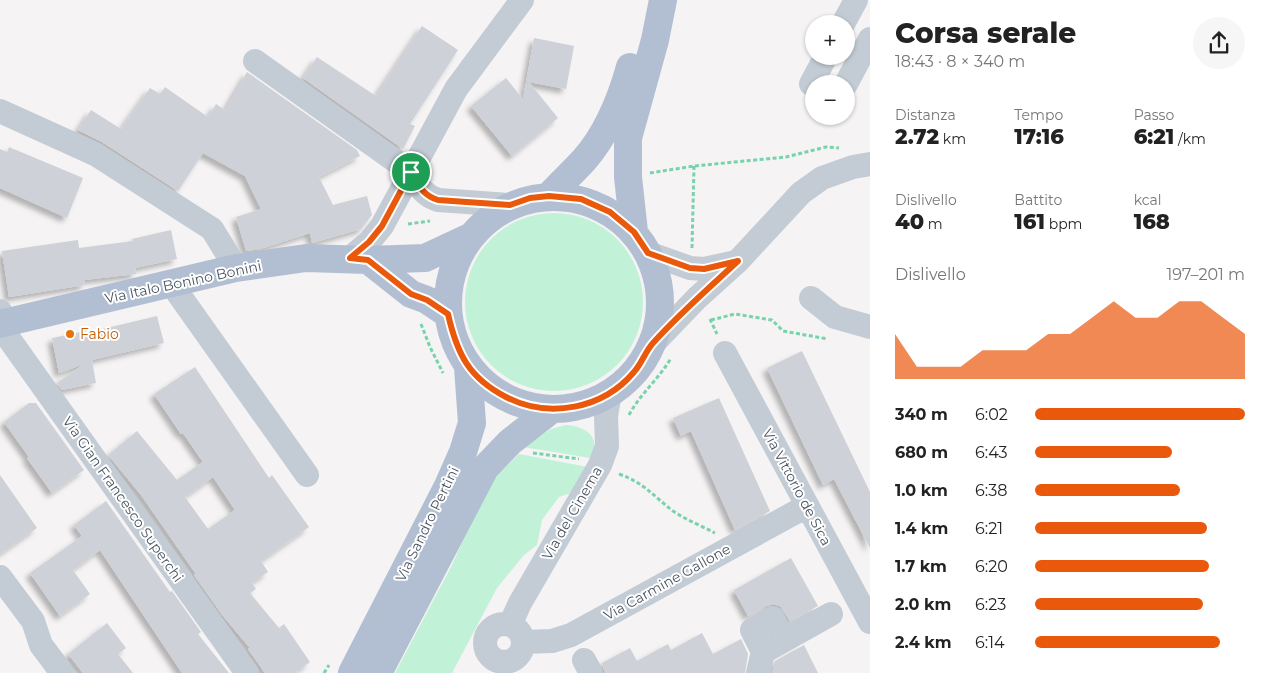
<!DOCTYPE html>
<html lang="it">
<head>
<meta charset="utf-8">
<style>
  :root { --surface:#fff; --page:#f6f6f6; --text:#222; --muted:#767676; --accent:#ea580c }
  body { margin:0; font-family:Montserrat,sans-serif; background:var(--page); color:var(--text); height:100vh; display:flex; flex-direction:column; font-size:19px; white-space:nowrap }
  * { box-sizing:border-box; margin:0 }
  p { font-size:16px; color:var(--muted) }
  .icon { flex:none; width:28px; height:28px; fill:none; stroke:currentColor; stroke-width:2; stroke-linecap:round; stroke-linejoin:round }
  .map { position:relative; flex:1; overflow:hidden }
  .sheet { display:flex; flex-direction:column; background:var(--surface); width:400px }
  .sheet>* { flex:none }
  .controls { position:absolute; left:805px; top:15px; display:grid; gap:10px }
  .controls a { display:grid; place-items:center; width:50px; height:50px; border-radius:50%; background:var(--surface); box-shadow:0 1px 4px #0004; font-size:25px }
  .pin { position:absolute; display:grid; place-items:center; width:42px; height:42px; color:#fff; margin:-21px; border:2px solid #fff; border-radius:50%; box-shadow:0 1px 5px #0007 }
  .round { display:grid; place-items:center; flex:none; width:52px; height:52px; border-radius:26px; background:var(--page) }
  .summary { display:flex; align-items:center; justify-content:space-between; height:85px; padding:0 25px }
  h1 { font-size:28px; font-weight:800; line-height:38px }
  .metrics { display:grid; grid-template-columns:repeat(3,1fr); gap:8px; height:85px; padding:5px 25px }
  .metrics div { display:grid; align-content:center }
  .metrics b { font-size:21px; font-weight:800 }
  .metrics small { font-size:14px; font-weight:400 }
  .metrics p { font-size:14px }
  .chart { height:140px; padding:10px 25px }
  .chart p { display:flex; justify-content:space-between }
  .chart svg { width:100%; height:90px; margin-top:5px; fill:var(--accent); opacity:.7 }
  ul { padding:0 25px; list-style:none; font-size:16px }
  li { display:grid; grid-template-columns:80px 60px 1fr; align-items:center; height:38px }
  li i { height:12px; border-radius:6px; background:var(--accent) }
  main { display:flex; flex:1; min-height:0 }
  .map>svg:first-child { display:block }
</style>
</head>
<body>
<main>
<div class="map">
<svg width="870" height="673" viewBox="0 0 870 673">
  <defs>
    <filter id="shadow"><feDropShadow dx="-4.5" dy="4.5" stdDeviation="2.5" flood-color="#0004"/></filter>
  </defs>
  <rect width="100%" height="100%" fill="#f5f3f3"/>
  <path fill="#c1f2d8" d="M465 302a89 89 0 1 1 178 0a89 89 0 1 1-178 0Z
    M 566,425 C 585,426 602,437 591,458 L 523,447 L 551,429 Z
    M 519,454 L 588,467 L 571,493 L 559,497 L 542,520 L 537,545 L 524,555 L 497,588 L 452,673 L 395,673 L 452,565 L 488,484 Z"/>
  <path fill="#ced1d7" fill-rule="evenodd" filter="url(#shadow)" d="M 422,26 L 458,50 L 410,124 L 415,126 L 403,149 L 303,78 L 317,57 L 376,96 Z
    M 534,38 L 574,46 L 566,89 L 529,82 L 558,118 L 512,156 L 471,106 L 506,78 L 523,99 Z
    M 247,72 L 357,150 L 360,156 L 319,177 L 333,205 L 367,196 L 372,215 L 361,229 L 312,243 L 310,233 L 260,249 L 246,251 L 236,217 L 261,209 L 245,176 L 203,153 L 178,191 L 102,142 L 78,130 L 91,110 L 121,129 L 150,88 L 160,94 L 165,87 L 208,117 L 216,104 L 225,110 Z
    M 9,147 L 83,178 L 67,218 L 0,188 L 0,149 L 7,152 Z
    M 171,230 L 177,259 L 135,268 L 136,274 L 84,280 L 85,285 L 9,297 L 2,251 L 78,240 L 79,248 L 133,241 L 132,239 Z
    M 157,316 L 164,343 L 92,360 L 96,383 L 62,390 L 57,383 L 84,364 L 59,373 L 52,338 L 86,331 L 86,333 Z
    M 802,351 L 870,492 L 870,548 L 834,479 L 823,485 L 767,368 Z
    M 195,367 L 269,478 L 272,475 L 309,527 L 261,561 L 268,572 L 252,583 L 256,589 L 250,593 L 279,628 L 284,624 L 310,662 L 295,673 L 265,673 L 248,649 L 250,648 L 223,616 L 194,575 L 196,574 L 141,495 L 108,455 L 137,431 L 177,480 L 203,462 L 183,433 L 181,434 L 154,394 ZM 213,477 L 235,510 L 208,529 L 185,497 Z
    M 719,398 L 770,511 L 735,530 L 691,431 L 681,436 L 673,418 Z
    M 29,403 L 36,403 L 84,470 L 52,493 L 27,458 L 29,457 L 4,422 Z
    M 0,475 L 37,528 L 0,554 Z
    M 106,501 L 170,592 L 172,591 L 201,632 L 198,634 L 229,673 L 182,673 L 100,550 L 73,570 L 90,594 L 60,616 L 30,573 L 82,536 L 74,525 Z
    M 791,558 L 818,606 L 790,621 L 781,607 L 774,604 L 766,606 L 748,616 L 734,590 Z
    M 107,623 L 126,648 L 118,654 L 133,673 L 83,673 L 68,654 Z
    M 702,633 L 713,654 L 741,639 L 748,654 L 745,673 L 605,673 L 602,663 L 630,648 L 637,661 L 668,644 L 671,650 Z
    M 804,645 L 818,673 L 772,673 L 775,661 Z"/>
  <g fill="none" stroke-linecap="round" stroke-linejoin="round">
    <path stroke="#77d3ac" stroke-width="3" stroke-dasharray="4 2.5" stroke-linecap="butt" d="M 650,173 L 694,166 L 786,157 L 826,147 L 839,148
      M 408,224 L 430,221
      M 692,248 L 694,166
      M 710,319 L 717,334
      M 711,320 L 735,314 L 772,320 L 783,331 L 828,339
      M 421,324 L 430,347 L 443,373
      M 629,415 C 640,394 659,379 671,358
      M 533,453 L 579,459
      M 619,474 C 646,484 652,495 673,511 C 686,520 702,526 715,533
      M 324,673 L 329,665"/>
    <path stroke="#c3ccd4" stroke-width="24" d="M 843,24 L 856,0
      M 255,61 L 411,172 C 419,185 422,195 438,200 L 510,205
      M 846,84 L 870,39
      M 814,86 L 811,84 L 826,56
      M 0,111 L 95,154 L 212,229 L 236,268
      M 648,253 L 690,268 L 704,269 L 736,262
      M 350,258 L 369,242 L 382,226 L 456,89 L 522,0
      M 170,282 L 307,475
      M 811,298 L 835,317 L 870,327
      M 0,311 L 5,322 L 7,336 L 247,673
      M 652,345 L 697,298 L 738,261 L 801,193 L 822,178 L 853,167 L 870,164
      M 725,353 L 870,622
      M 0,577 L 33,621 L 41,645 L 62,673
      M485 643a19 19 0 1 1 38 0a19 19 0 1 1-38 0Z
      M 510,625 L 520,603 L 600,465 L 607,446 L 606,416 L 610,393
      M 523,642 L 552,641 L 571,635 L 807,506
      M 763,652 L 752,630 L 773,618 L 784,640
      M 584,660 L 591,673
      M 758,673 L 763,652 L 831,614"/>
    <path stroke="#b2bfd2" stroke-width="28" d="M 549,196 C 561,183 573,172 584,160 C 607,134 621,99 630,67
      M448 303a106 106 0 1 1 212 0a106 106 0 1 1-212 0Z
      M 634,232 L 628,177 L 628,138 L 655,40 L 663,0
      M 368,260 L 411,294 L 427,300 L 448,314
      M 0,324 L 236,268 L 306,258 L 368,260 L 425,258 L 470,237
      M 352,673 L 448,486 L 463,452 L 472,423 L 468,367
      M 378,673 L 485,468 L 510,442 L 551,410"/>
  </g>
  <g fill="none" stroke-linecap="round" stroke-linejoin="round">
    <defs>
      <path id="route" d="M 411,172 C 419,185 422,195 438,200 L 510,205 L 530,198 L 549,196 L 581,199 L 610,212 L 634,232 L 648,253 L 690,268 L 704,269 L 738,261 C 709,288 679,314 653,343 C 645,352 642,363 634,372 C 603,409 549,419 506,397 C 469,378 457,354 448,314 L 427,300 L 411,294 L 368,260 L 350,258 L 369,242 L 382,226 Z"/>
    </defs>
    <use href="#route" stroke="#fff" stroke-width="10"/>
    <use href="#route" stroke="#ea580c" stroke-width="6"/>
  </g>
  <circle fill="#e8710a" stroke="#fff" stroke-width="2" cx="70" cy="334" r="5"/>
  <g text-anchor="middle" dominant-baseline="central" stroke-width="4" stroke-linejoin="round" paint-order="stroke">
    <g font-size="14" fill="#495461" stroke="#fff">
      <text transform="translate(183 282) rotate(-12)">Via Italo Bonino Bonini</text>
      <text transform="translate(797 487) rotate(62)">Via Vittorio de Sica</text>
      <text transform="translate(123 499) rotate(55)">Via Gian Francesco Superchi</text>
      <text transform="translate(572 513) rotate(-60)">Via del Cinema</text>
      <text transform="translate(427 524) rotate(-64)">Via Sandro Pertini</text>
      <text transform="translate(667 582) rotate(-29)">Via Carmine Gallone</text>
    </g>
    <g font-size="14" fill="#c56008" stroke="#fff" text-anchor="start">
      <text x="80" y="334">Fabio</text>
    </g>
  </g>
</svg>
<div class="controls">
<a>+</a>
<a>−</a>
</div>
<div class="pin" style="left:411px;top:172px;background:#1e9e55"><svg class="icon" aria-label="arrive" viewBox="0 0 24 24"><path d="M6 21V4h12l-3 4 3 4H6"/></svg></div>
</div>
<section class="sheet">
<div class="summary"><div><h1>Corsa serale</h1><p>18:43 · 8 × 340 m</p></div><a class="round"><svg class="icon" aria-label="share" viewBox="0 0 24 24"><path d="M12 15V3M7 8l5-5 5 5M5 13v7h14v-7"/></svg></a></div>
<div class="metrics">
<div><p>Distanza</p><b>2.72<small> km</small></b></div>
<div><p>Tempo</p><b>17:16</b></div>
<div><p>Passo</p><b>6:21<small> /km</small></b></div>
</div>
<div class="metrics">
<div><p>Dislivello</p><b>40<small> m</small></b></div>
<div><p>Battito</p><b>161<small> bpm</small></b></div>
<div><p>kcal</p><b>168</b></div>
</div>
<div class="chart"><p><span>Dislivello</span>197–201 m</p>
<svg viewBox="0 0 160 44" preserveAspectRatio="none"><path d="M0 44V22L10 38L20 38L30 38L40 30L50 30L60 30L70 22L80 22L90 14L100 6L110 14L120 14L130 6L140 6L150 14L160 22V44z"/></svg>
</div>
<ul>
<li><b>340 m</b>6:02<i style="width:100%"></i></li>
<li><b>680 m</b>6:43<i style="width:65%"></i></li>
<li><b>1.0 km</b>6:38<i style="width:69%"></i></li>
<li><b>1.4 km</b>6:21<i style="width:82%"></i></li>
<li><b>1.7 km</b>6:20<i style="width:83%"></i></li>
<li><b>2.0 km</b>6:23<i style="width:80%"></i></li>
<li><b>2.4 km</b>6:14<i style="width:88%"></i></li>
</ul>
</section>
</main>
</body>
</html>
